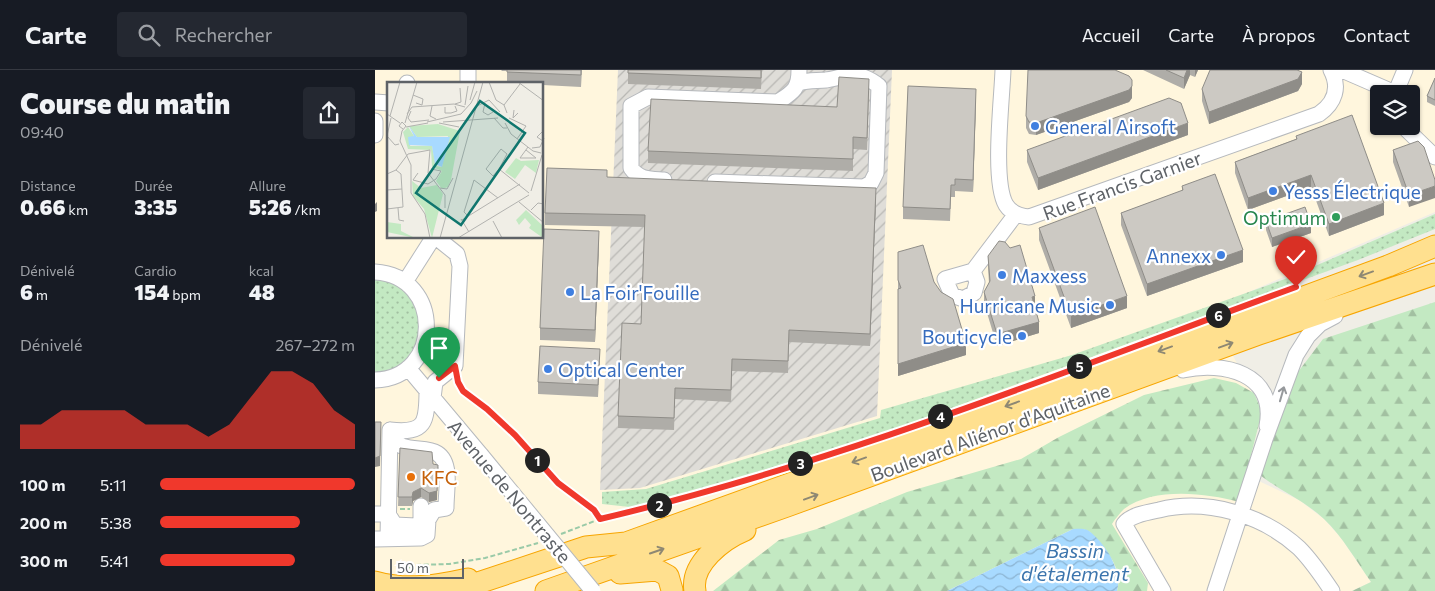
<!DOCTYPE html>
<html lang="fr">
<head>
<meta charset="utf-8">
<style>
  :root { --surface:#171b24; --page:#242831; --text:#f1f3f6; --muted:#9ea1a6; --line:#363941; --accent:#f0382c }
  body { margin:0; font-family:Commissioner,sans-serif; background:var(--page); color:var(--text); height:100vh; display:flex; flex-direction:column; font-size:19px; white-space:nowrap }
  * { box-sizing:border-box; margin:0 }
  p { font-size:16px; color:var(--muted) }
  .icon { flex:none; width:28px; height:28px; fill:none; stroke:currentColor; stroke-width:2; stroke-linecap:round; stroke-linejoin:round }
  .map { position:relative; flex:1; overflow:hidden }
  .side { display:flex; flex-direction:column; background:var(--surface); width:375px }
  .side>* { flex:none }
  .fabs { position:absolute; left:995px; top:15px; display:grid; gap:10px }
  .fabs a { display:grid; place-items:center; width:50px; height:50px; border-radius:5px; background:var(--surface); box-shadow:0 1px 4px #0004; font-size:25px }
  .scale { position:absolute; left:15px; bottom:12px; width:74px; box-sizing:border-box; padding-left:5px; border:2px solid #5e6267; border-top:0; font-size:14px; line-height:18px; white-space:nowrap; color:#5e6267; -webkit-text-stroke:4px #fff; paint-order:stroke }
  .pin { position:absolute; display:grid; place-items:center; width:42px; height:42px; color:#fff; margin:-51px -21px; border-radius:50% 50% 50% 0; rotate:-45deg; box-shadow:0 0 5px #0007 }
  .pin .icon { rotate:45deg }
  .km { position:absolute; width:25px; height:25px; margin:-12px; border-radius:50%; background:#222; color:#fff; font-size:14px; line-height:25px; text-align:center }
  .round { display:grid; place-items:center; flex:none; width:52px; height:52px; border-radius:5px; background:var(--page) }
  .summary { display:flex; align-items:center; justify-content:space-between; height:85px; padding:0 20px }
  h1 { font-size:28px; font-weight:800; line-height:38px }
  .stats { display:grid; grid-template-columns:repeat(3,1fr); gap:8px; height:85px; padding:5px 20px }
  .stats div { display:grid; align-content:center }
  .stats b { font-size:21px; font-weight:800 }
  .stats small { font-size:14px; font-weight:400 }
  .stats p { font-size:14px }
  .chart { height:140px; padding:10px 20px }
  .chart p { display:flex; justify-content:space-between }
  .chart svg { width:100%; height:90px; margin-top:5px; fill:var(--accent); opacity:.7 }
  ul { padding:0 20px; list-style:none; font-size:16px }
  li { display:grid; grid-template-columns:80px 60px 1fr; align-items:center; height:38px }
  li i { height:12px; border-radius:6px; background:var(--accent) }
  header { display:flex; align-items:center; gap:30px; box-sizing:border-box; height:70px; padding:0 25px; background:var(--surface); border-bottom:1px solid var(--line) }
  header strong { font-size:24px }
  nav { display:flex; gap:28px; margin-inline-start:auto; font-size:18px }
  .search { width:350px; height:45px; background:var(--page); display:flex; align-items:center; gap:12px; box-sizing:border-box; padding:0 18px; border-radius:5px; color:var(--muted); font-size:19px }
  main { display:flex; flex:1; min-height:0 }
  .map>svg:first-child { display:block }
</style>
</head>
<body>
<header>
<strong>Carte</strong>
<div class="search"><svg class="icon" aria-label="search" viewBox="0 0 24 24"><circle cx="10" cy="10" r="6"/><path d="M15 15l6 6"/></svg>Rechercher</div>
<nav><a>Accueil</a><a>Carte</a><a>À propos</a><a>Contact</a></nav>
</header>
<main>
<section class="side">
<div class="summary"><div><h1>Course du matin</h1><p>09:40</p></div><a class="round"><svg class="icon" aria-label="share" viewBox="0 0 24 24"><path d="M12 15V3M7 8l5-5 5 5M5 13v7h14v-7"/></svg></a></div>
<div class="stats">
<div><p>Distance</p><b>0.66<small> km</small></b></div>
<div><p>Durée</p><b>3:35</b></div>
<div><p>Allure</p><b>5:26<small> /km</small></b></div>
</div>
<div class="stats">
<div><p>Dénivelé</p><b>6<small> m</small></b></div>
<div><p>Cardio</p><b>154<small> bpm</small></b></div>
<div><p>kcal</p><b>48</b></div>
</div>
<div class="chart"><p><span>Dénivelé</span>267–272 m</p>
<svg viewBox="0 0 160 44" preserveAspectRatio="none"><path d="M0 44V32L10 32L20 25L30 25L40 25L50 25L60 32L70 32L80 32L90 38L100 32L110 19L120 6L130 6L140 12L150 25L160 32V44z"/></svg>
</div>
<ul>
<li><b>100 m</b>5:11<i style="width:100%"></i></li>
<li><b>200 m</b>5:38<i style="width:72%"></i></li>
<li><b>300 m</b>5:41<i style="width:69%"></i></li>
</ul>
</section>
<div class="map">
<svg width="1060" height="521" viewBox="0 0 1060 521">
  <defs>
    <pattern id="industrial-furrows" width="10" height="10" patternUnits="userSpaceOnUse" patternTransform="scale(1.25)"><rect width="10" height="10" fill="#dfddd8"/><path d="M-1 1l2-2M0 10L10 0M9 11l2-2" fill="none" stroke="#b8b7b3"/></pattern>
    <pattern id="grass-dots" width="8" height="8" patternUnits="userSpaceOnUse" patternTransform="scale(1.25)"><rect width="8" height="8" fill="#c3e9c2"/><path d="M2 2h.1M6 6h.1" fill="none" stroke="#a2c0a1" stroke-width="1.8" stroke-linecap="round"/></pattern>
    <pattern id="forest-firs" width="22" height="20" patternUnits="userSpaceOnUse" patternTransform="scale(1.25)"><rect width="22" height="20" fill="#c3e9c2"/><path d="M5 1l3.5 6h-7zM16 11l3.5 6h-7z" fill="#a2c0a1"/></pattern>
    <pattern id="water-waves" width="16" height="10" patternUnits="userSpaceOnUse" patternTransform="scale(1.25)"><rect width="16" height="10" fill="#a8daff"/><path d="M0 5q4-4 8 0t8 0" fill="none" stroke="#8cb4d2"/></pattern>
  </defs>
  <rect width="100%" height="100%" fill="#f0eee6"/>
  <path fill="#fff6dd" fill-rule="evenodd" d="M 0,0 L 1060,0 L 1060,142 L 834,239 L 887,342 L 871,405 L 924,430 L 949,449 L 966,468 L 996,512 L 977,521 L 0,521 ZM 14,14 L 168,14 L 168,168 L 14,168 ZM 1004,24 L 1036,24 L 1036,56 L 1004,56 Z"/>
  <path fill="url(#industrial-furrows)" d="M 243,0 L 517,0 L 502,346 L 265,418 L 225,420 Z"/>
  <path fill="url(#grass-dots)" d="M 1060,144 L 1060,159 L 983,190 L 508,363 L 303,427 L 255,437 L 227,434 L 227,422 L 271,419 L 505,348 L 506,340 L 697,285 L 910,209 Z
    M 0,209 C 7,211 16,212 23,215 C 51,230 51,274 29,293 C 21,300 10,302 0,304 Z"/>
  <path fill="url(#forest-firs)" d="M 1060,232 L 1060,521 L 977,521 L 996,512 C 981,491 968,467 949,449 C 930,431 905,421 885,405 L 923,302 L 948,269 Z
    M 839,308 L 861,313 L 879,323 L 887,342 L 864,432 C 830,423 779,417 749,439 C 745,443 740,449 737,454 L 773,513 L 772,521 L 742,521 C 749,496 729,479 715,462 L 708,459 L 698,459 L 572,521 L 338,521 L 404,470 L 442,459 L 532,422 L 646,389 L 684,367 L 769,325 Z"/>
  <path fill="url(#water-waves)" d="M 698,459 C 704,459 709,458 714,461 C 730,473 748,501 742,521 L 572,521 Z"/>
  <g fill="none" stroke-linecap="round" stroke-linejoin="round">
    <defs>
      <path id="minor" d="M 628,0 C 627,30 617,111 631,135 C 636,143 645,146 654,147 L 944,44 C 960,33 965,17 956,0
        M 967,0 L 1020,23
        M 32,14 L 32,13
        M 93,14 L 93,0
        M 1020,24 L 1030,0
        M 0,32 L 14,33
        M 0,51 L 0,65
        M 1028,56 L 1060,87
        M 289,110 C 276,109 264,110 256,98 L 256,36 L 273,27 L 403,32 C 418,22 424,19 424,0
        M 340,112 L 489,117 L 496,113 L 501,103 L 504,16 C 484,0 474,6 451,10 C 441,11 433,10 424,13
        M 598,201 L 602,212 L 599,223 L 588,229 L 577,225 L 570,209 L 598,201 L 641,144
        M 0,202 C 69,206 68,308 0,310
        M 30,212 L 58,168
        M 33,298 L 106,385
        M 808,300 C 848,291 902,303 892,356
        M 58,328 L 60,312 L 80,296 L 85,196 L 82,184 L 62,168
        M 0,444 L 13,444 L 20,455 L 41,456 L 46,452 L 46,436
        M 0,469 L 46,468 L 52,465 L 53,450 L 59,440 L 71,438 C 71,427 73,414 72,403 C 69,372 45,383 27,376 C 20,373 18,366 15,360
        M 13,469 L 15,360 C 51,364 52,352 52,320
        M 788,521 L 749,454 C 755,445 774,442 784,440 C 832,428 888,445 924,478 C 937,491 947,506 957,521
        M 840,521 L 890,369 L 921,285 L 933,266 L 945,254 L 960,246"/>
      <path id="highway" d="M 245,503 L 282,500 L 293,506 L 297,520
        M 0,512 C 32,521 61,516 93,509
        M 79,521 L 211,477 L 251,473 L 739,297 L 1013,196 L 1060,176
        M 171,521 L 412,436 L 884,264 L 1060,204
        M 320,521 C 315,494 348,469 370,460"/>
    </defs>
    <use href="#minor" stroke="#b6b9bd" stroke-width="17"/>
    <use href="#highway" stroke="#f7a500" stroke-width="23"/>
    <path stroke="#9acaa8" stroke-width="2" stroke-dasharray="5 2.5" stroke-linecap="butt" d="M 82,309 C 85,323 100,330 111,338 C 140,361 160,393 188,418 C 199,428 220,433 225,449
      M 25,439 L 35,439
      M 186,464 L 225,449 L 299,431 L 419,395
      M 28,502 L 40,495 L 74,494 L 110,488 L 163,473"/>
    <use href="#minor" stroke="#fff" stroke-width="15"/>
    <use href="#highway" stroke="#ffe08f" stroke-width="21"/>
    <defs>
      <path id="minor-bridge" d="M 106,385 L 218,521"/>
    </defs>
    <use href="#minor-bridge" stroke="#b6b9bd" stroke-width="17" stroke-linecap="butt"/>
    <use href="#minor-bridge" stroke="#fff" stroke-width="15"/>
  </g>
  <path fill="#afada8" d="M 126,0 L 207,0 L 206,17 L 168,15 L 168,14 L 132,14 L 132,1 L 127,1 Z
    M 253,0 L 387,0 L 386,19 L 253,14 Z
    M 768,0 L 823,0 L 820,7 L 815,5 L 809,19 Z
    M 1060,8 L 1060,36 L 1052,32 L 1052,26 Z
    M 927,14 L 923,21 L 834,54 L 827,31 L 827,19 Z
    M 494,21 L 492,80 L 478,79 L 478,101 L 273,93 L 273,81 L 462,37 Z
    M 757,28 L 754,32 L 661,65 L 654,64 L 651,58 L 651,46 Z
    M 601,31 L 598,122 L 580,121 L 580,127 L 576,127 L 575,151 L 528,149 L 528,137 Z
    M 813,65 L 663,120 L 652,92 L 652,80 Z
    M 921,66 L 1009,145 L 954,166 L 936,117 L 873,140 L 860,103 L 860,92 L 921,69 Z
    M 1018,80 L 1060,110 L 1034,137 L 1018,92 Z
    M 232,107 L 501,130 L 495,276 L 414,272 L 413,303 L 357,301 L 356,332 L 300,329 L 299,360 L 243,358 L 243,346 L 266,254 L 270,157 L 170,155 L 170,143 Z
    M 807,116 L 868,192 L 772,226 L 746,155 L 746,143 L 807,121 Z
    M 891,151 L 936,163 L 897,177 L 891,160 Z
    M 664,158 L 752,238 L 696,258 L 664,170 Z
    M 224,173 L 220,272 L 165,270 L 165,258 Z
    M 523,182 L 559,212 L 591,285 L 523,306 Z
    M 613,186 L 660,237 L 664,263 L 622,276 L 609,233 L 609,222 L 614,213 L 613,197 Z
    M 225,291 L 223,327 L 163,324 L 163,312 Z
    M 25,378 L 62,430 L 54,432 L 46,427 L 38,431 L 37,436 L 23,436 Z"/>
  <path fill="#8f8d88" d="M 812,0 L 815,0 L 815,5 L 809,19 L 809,8 Z
    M 820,0 L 823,0 L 820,7 Z
    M 927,2 L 927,14 L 923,21 L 834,54 L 834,42 Z
    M 757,16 L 757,28 L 754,32 L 661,65 L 661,53 Z
    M 601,19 L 601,31 L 598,122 L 598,110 Z
    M 813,53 L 813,65 L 663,120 L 663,108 Z
    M 936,105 L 936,117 L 873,140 L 873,128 Z
    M 1060,116 L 1060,128 L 1034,137 L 1034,125 Z
    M 501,118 L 501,130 L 495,276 L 495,264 Z
    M 2,132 L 2,141 L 0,142 L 0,134 Z
    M 1009,133 L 1009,145 L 954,166 L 954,154 Z
    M 936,154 L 936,163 L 897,177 L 897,168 Z
    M 224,161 L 224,173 L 220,272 L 220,260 Z
    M 868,180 L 868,192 L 772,226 L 772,214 Z
    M 660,226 L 660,237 L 657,227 Z
    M 752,226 L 752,238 L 696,258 L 696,246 Z
    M 664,252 L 664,263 L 622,276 L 622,264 Z
    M 591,273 L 591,285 L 523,306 L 523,294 Z
    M 6,352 L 5,396 L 0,397 L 0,388 Z
    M 63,395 L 62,430 L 54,432 L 54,423 Z
    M 46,418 L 46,427 L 38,431 L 37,436 L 37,427 L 38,422 Z"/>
  <path fill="#ccc9c3" stroke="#8f8d88" d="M 132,0 L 206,0 L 206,5 L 132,2 Z
    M 253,0 L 386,0 L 386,8 L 253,3 Z
    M 653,0 L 740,0 L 754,6 L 757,10 L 757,16 L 754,20 L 661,53 L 654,52 L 651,46 Z
    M 791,0 L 812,0 L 809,8 Z
    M 835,0 L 922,0 L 927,2 L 923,9 L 834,42 L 827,19 Z
    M 464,7 L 494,9 L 492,68 L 478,67 L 478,89 L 273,81 L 276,29 L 462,37 Z
    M 1060,8 L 1060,30 L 1052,26 Z
    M 533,16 L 601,19 L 598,110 L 580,109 L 580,115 L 576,115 L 575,139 L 528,137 Z
    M 794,28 L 806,33 L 813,53 L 663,108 L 652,80 Z
    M 977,45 L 1009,133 L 954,154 L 936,105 L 873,128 L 860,92 L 922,69 L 921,66 Z
    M 1043,71 L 1049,77 L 1060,110 L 1060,116 L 1034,125 L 1018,80 Z
    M 172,98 L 232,100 L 232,107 L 501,118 L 495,264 L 414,260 L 413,291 L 357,289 L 356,320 L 300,318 L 299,348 L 243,346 L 247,253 L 266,254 L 270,145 L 170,143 Z
    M 840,104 L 868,180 L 772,214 L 746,143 L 808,120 L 807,116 Z
    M 720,137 L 752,226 L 696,246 L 664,158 Z
    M 930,137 L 936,154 L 897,168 L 891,151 Z
    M 169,159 L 224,161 L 220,260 L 165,258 Z
    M 624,171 L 630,172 L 635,178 L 645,175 L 660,226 L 657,227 L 664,252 L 622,264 L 609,222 L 615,211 L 613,186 Z
    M 548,175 L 559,212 L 566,222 L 578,229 L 591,273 L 523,294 L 523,219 L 526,218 L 523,210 L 523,182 Z
    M 165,276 L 225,279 L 223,315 L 163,312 Z
    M 0,352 L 6,352 L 5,386 L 0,388 Z
    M 25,378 L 57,382 L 58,394 L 63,395 L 62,421 L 54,423 L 46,418 L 38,422 L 37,427 L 23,427 Z"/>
  <defs><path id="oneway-shaft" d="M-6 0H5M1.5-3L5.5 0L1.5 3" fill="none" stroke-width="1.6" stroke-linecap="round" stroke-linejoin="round" transform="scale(1.25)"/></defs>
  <g stroke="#8e8873">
    <use href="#oneway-shaft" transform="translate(991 204) rotate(160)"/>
    <use href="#oneway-shaft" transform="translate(851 275) rotate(-20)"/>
    <use href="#oneway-shaft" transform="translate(790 279) rotate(160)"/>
    <use href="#oneway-shaft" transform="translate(637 334) rotate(160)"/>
    <use href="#oneway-shaft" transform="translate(484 390) rotate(160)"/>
    <use href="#oneway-shaft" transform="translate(436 427) rotate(-20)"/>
    <use href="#oneway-shaft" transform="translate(282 481) rotate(-19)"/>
  </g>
  <use stroke="#96999c" href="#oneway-shaft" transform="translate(907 324) rotate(-74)"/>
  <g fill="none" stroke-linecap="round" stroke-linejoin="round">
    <defs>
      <path id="route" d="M 64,308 L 80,296 L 83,312 L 88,321 L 112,339 L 140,365 L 183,413 L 219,440 L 225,449 C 463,393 691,301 921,217"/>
    </defs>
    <use href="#route" stroke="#fff" stroke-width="10"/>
    <use href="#route" stroke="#f0382c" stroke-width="6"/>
  </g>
  <g fill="#3f7fe0" stroke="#fff" stroke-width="2">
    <circle cx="660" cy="56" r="5"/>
    <circle cx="898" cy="121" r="5"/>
    <circle cx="846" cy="185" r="5"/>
    <circle cx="627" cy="205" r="5"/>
    <circle cx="195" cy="222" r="5"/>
    <circle cx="735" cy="235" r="5"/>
    <circle cx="647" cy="266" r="5"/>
    <circle cx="173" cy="299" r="5"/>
  </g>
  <circle fill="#2e9e5b" stroke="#fff" stroke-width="2" cx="961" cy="147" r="5"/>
  <circle fill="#e8710a" stroke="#fff" stroke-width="2" cx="36" cy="407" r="5"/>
  <g text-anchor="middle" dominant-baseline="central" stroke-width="4.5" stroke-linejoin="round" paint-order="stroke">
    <g font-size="19" fill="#366cbe" stroke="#fff" text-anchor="start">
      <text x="670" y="56">General Airsoft</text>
      <text x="908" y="121">Yesss Électrique</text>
      <text x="836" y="185" text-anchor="end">Annexx</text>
      <text x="637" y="205">Maxxess</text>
      <text x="205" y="222">La Foir'Fouille</text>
      <text x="725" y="235" text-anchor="end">Hurricane Music</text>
      <text x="637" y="266" text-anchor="end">Bouticycle</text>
      <text x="183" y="299">Optical Center</text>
    </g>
    <g font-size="19" fill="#5e6267" stroke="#fff">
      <text transform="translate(747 115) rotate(-20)">Rue Francis Garnier</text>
      <text transform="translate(615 362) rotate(-20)">Boulevard Aliénor d'Aquitaine</text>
      <text transform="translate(135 421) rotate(50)">Avenue de Nontraste</text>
    </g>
    <g font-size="19" fill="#27864d" stroke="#fff" text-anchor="end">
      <text x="951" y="147">Optimum</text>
    </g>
    <g font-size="19" fill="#c56008" stroke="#fff" text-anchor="start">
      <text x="46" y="407">KFC</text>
    </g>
    <g font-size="20" font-style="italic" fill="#3c75ad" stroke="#fff">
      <text x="700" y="480">Bassin<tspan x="700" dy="23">d'étalement</tspan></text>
    </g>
  </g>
  <g transform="translate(12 12)">
    <rect width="156" height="156" fill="#f0eee6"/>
    <path d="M 129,76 L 134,79 L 152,78 L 149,91 L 138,83 L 128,97 L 118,90 Z" fill="#c3e9c2"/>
    <path d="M 51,42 L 73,49 L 64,98 L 61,105 L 55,107 L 49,99 L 55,89 L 45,85 L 44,68 L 21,67 L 16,50 L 21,45 L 27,54 L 23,64 L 45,64 L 49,84 L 55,85 L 61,54 L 30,55 L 22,44 ZM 25,99 L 34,106 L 50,103 L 56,112 L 45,156 L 37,127 L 26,114 ZM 0,140 L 14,142 L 14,149 L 28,156 L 0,150 Z" fill="#c3e9c2"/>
    <path d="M 139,128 L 156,144 L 156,156 L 142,146 L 144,143 L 138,136 L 132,143 L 129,138 Z" fill="#c3e9c2"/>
    <path d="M 22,44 L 30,55 L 63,55 L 55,85 L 48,82 L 45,64 L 22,63 L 21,55 L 27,54 Z" fill="#a8daff"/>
    <path fill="none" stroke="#b2b2af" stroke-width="1" d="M 102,0 L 109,18 L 117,23M 131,0 L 157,19M 26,13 L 36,17 L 35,23 L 29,21M 83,18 L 88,0M 98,21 L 96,30 L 101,33 L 106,30M 68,22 L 74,20 L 73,6M 78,23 L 81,4M 45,24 L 43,34 L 49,37M 90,24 L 102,18 L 113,30M 58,25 L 58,31 L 64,31 L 70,29 L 68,24M 127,28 L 126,36 L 131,31M 24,29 L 21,36 L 24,40 L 42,38M 120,31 L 117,23 L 133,2M 0,32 L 13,41M 20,32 L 25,25 L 67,22 L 78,25M 3,34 L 13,0M 4,36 L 0,54 L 8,63 L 12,62M 107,36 L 116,46 L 120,46M 122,36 L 139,44 L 130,57M 40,40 L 74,32 L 84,21 L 90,9M 56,40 L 111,36M 18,41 L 30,0M 52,41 L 72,45M 118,41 L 124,52 L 146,69 L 154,71M 19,45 L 41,41M 16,47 L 12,44 L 15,40 L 19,44 L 15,49 L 13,59 L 24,83 L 24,111 L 38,132 L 43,156M 156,59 L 150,55 L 157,48M 145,66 L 153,65 L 157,56M 139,68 L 149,76 L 133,76 L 141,65M 112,87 L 106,94 L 99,87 L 114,67 L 120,72 L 112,87 L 142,111M 31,91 L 26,98 L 41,102 L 49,97 L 54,89 L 44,87M 0,92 L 9,88 L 21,72 L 43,68 L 41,91 L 58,113 L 58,126M 53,106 L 60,107 L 66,96M 0,108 L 15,107M 144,109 L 155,73M 132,120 L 157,141M 11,126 L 12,138 L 17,139M 0,127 L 16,125 L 14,92 L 9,88M 144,128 L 151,121 L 157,122M 81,134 L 77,130 L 87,98 L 111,116M 74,137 L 82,150M 75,138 L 133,102M 106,139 L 115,156M 53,156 L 96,0M 71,156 L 142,113"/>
    <path fill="#0f766e" fill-opacity="0.15" stroke="#0f766e" stroke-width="2.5" d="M 93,19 L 138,51 L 74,143 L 29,111 Z"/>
    <rect width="156" height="156" fill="none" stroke="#5e6267" stroke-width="2.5"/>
  </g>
</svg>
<div class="fabs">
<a><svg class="icon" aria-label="layers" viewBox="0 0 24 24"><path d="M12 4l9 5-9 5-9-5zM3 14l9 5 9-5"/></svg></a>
</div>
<div class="scale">50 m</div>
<div class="pin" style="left:64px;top:308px;background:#1e9e55"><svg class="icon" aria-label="arrive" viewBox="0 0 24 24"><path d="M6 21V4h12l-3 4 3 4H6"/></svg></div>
<div class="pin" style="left:921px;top:217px;background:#d93025"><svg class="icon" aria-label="check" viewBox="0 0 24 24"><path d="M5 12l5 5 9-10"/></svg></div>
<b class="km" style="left:162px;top:390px">1</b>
<b class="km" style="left:284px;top:435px">2</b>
<b class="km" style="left:425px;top:393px">3</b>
<b class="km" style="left:565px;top:346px">4</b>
<b class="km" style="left:704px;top:296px">5</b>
<b class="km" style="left:843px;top:245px">6</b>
</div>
</main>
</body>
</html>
